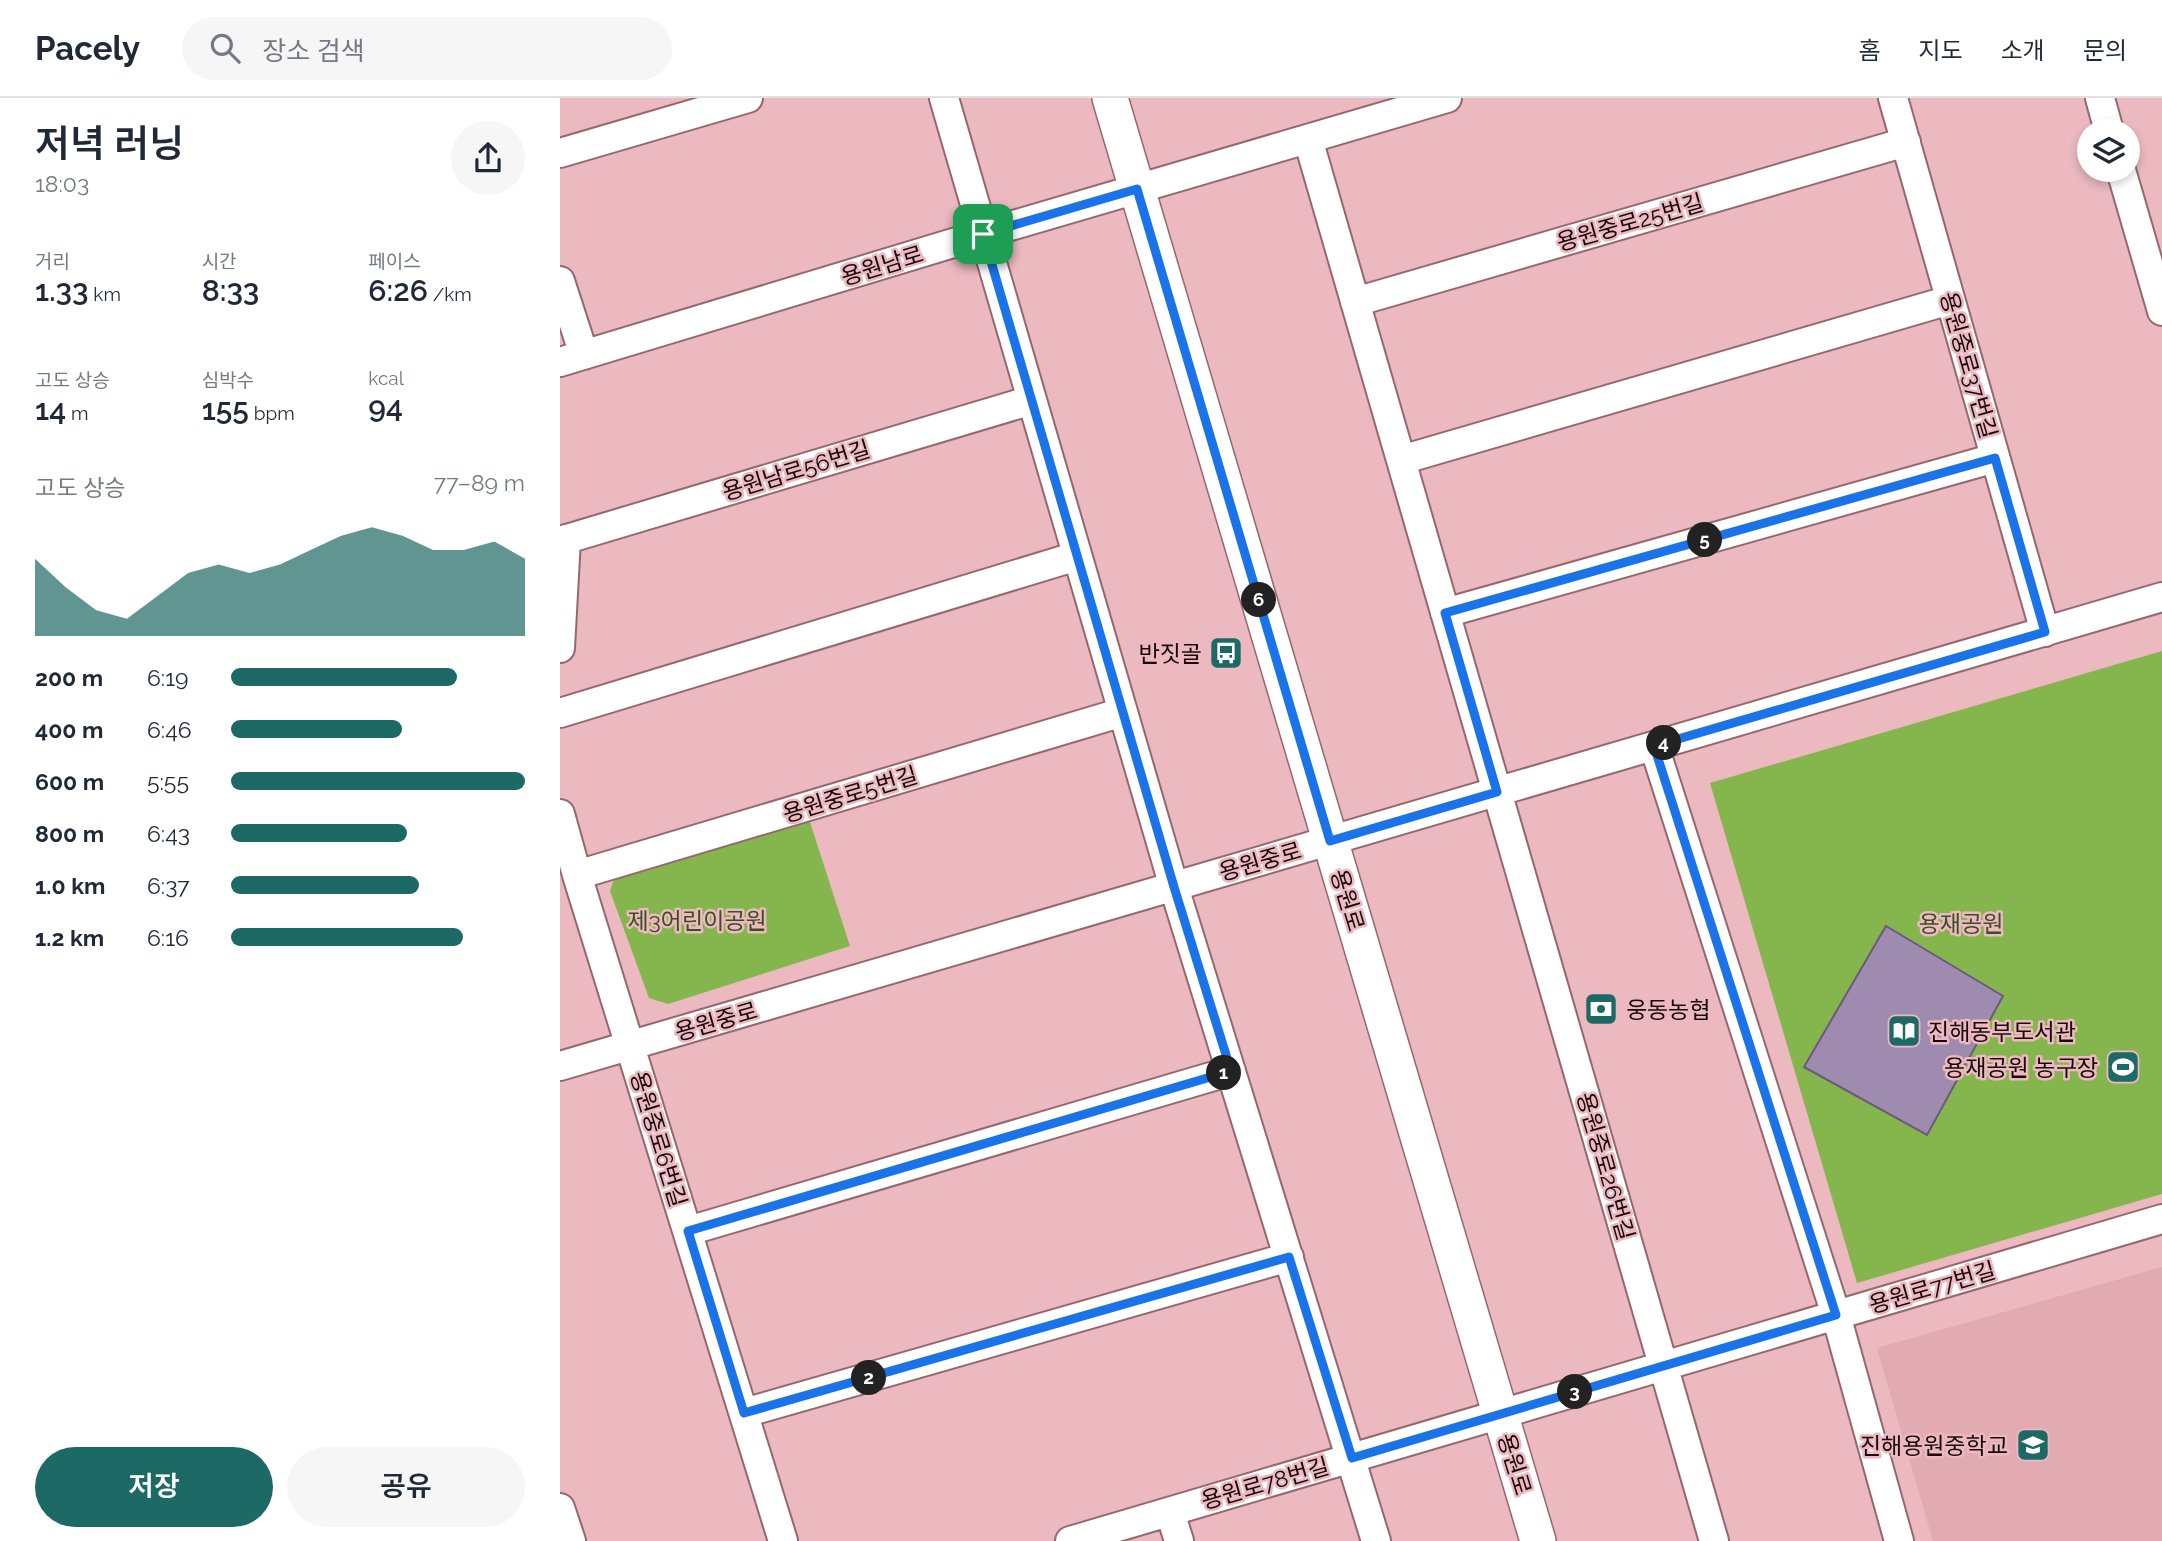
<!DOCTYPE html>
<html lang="ko">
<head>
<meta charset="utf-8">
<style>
  :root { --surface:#fff; --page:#f6f6f7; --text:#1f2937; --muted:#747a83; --line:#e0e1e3; --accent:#1d6965 }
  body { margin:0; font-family:Raleway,"Noto Sans KR",sans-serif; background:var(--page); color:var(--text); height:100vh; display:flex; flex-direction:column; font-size:26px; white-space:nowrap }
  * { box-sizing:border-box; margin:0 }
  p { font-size:23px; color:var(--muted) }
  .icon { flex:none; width:38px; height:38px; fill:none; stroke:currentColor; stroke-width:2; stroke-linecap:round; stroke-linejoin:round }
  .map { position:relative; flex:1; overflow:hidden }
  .sheet { display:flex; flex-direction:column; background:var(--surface); width:560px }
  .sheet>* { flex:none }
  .tools { position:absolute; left:1517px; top:21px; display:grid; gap:14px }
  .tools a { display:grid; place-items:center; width:63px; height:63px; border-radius:50%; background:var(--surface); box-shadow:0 4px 10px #0003; font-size:35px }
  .pin { position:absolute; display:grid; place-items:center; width:60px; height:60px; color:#fff; margin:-30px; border-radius:14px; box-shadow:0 4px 10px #0006 }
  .km { position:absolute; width:35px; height:35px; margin:-18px; border-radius:50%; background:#222; color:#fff; font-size:19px; line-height:35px; text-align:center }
  .round { display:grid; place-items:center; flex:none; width:74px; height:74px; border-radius:37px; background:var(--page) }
  .headline { display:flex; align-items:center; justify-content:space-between; height:119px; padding:0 35px }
  h1 { font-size:38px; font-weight:600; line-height:52px }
  .figures { display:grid; grid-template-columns:repeat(3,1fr); gap:10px; height:119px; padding:7px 35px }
  .figures div { display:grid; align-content:center }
  .figures b { font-size:30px; font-weight:600 }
  .figures small { font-size:19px; font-weight:400 }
  .figures p { font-size:19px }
  .chart { height:196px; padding:14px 35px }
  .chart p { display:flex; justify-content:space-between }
  .chart svg { width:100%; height:126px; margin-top:7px; fill:var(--accent); opacity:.7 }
  .cta { display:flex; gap:14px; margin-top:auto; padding:14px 35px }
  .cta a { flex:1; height:80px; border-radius:42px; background:var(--accent); color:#fff; font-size:28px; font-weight:600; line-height:80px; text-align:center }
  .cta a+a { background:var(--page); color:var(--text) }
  ul { padding:0 35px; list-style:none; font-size:23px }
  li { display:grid; grid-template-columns:112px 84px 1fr; align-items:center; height:52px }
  li i { height:18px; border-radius:9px; background:var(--accent) }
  header { display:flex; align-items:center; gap:42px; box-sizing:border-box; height:98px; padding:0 35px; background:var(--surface); border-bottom:2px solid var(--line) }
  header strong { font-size:33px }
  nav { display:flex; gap:38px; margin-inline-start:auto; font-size:24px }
  .search { width:490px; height:63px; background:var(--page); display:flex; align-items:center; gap:18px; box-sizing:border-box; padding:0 24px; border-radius:38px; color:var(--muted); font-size:26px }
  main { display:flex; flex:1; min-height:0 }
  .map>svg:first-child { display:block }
</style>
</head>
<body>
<header>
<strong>Pacely</strong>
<div class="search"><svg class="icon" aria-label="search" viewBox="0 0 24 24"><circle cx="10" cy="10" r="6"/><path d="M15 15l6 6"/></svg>장소 검색</div>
<nav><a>홈</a><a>지도</a><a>소개</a><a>문의</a></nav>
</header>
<main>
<section class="sheet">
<div class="headline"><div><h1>저녁 러닝</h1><p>18:03</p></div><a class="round"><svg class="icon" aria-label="share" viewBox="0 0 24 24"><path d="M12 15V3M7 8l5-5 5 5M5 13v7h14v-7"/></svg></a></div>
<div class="figures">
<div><p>거리</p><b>1.33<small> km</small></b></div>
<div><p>시간</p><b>8:33</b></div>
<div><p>페이스</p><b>6:26<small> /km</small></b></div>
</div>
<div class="figures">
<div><p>고도 상승</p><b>14<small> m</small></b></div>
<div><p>심박수</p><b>155<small> bpm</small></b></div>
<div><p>kcal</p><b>94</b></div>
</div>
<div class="chart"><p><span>고도 상승</span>77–89 m</p>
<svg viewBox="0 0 160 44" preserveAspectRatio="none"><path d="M0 44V17L10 27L20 35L30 38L40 30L50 22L60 19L70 22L80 19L90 14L100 9L110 6L120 9L130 14L140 14L150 11L160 17V44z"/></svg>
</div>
<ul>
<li><b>200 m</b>6:19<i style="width:77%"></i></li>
<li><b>400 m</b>6:46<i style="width:58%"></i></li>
<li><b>600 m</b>5:55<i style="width:100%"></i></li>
<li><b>800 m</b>6:43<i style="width:60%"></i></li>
<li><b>1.0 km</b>6:37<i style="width:64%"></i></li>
<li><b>1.2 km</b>6:16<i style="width:79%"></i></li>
</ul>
<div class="cta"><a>저장</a><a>공유</a></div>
</section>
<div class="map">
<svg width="1602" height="1443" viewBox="0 0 1602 1443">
  <rect width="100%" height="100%" fill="#ebb9bf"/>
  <path fill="#e2aab1" d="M 1602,1169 L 1602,1443 L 1373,1443 L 1317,1250 Z"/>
  <path fill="#85b64d" d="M 1602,553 L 1602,1096 L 1297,1185 L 1150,685 Z
    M 248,718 L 290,848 L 108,906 L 89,900 L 50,793 L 57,771 Z"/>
  <path fill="#a08bb0" stroke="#6c597b" stroke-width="2" d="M 1326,828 L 1443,898 L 1367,1037 L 1244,969 Z"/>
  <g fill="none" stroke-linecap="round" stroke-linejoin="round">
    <defs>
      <path id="minor" d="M 384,0 L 614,789 L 816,1443
        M 1333,0 L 1485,534
        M 1540,0 L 1549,33
        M 748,41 L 1154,1443
        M 0,55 L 188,0
        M 1561,72 L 1602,213
        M 0,183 L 24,257
        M 795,204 L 1346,44
        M 0,264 L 423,136 L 887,0
        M 841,362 L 1390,202
        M 0,443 L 472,302
        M 885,515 L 1435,360
        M 0,550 L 6,441
        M 0,615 L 517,458
        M 1094,648 L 1276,1217 L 1339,1443
        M 0,716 L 17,777 L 223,1443
        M 17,777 L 563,614
        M 0,968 L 1602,499
        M 128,1133 L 671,973
        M 184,1315 L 729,1159
        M 0,1410 L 11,1443
        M 610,1414 L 619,1443
        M 510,1443 L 1602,1121"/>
      <path id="major" d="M 550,0 L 978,1443"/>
    </defs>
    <use href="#minor" stroke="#94686e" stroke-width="32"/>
    <use href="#major" stroke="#94686e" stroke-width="38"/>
    <use href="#minor" stroke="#fff" stroke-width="28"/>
    <use href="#major" stroke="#fff" stroke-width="35"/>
  </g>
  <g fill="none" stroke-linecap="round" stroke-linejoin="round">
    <defs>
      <path id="route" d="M 577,91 L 770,743 L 937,694 L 885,515 L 1435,360 L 1485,534 L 1094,648 L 1276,1217 L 792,1360 L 729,1159 L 184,1315 L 128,1133 L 671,973 L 614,789 L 423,136 Z"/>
    </defs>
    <use href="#route" stroke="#fff" stroke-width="14"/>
    <use href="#route" stroke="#1a73e8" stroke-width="9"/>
  </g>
  <defs>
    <symbol id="bus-square" viewBox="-11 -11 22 22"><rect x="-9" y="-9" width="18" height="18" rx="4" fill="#1d6965" stroke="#ebb9bf"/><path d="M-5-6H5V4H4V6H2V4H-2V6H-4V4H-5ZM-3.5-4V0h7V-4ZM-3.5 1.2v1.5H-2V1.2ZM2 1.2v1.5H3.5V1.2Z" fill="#fff"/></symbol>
    <symbol id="bank-square" viewBox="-11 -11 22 22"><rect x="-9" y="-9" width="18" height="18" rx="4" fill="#1d6965" stroke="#ebb9bf"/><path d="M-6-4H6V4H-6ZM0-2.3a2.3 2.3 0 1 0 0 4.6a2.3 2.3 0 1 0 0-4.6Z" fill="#fff"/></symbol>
    <symbol id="library-square" viewBox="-11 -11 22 22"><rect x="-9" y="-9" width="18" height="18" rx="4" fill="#1d6965" stroke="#ebb9bf"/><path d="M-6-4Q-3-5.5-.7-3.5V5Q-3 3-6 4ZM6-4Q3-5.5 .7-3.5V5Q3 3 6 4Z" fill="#fff"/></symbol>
    <symbol id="stadium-square" viewBox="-11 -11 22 22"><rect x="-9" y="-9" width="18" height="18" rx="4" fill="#1d6965" stroke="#ebb9bf"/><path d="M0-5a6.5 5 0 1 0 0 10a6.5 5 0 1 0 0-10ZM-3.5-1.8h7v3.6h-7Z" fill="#fff"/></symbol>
    <symbol id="school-square" viewBox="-11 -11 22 22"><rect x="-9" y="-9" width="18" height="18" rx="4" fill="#1d6965" stroke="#ebb9bf"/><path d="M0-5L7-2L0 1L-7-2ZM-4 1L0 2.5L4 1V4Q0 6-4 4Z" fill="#fff"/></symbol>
  </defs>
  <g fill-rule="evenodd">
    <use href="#bus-square" x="647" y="536" width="38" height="38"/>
    <use href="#bank-square" x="1022" y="892" width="38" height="38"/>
    <use href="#library-square" x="1325" y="914" width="38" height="38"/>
    <use href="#stadium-square" x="1544" y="950" width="38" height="38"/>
    <use href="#school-square" x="1454" y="1328" width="38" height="38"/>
  </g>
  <g text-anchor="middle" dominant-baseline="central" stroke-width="5" stroke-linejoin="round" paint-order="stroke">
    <g font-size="23" fill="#17070a" stroke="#ebb9bf">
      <text transform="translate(1070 124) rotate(-16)">용원중로25번길</text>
      <text transform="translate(322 167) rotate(-17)">용원남로</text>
      <text transform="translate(1409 267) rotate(74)">용원중로37번길</text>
      <text transform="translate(236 372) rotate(-17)">용원남로56번길</text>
      <text transform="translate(290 696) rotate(-17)">용원중로5번길</text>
      <text transform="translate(700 763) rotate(-16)">용원중로</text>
      <text transform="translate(788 802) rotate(73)">용원로</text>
      <text transform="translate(156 923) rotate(-16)">용원중로</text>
      <text transform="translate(99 1041) rotate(73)">용원중로6번길</text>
      <text transform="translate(1046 1068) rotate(74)">용원중로26번길</text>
      <text transform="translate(1372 1189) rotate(-16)">용원로77번길</text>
      <text transform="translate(955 1366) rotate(73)">용원로</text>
      <text transform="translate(705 1385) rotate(-16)">용원로78번길</text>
    </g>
    <g font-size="23" fill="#17070a" stroke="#ebb9bf" text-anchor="end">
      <text x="642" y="555">반짓골</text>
      <text x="1066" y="911" text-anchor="start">웅동농협</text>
      <text x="1368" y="933" text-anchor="start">진해동부도서관</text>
      <text x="1538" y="969">용재공원 농구장</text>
      <text x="1448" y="1347">진해용원중학교</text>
    </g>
    <g font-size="23" fill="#3a4f22" stroke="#ebb9bf">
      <text x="137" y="822">제3어린이공원</text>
      <text x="1401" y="825">용재공원</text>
    </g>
  </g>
</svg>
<div class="tools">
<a><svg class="icon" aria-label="layers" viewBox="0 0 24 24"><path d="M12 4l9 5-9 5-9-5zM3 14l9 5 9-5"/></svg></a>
</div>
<div class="pin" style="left:423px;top:136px;background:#1e9e55"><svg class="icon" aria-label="arrive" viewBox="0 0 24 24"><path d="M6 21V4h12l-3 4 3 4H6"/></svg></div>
<b class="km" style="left:664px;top:975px">1</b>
<b class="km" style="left:309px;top:1280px">2</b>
<b class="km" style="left:1015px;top:1294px">3</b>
<b class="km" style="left:1104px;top:645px">4</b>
<b class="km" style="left:1145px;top:442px">5</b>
<b class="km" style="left:699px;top:502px">6</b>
</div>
</main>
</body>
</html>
